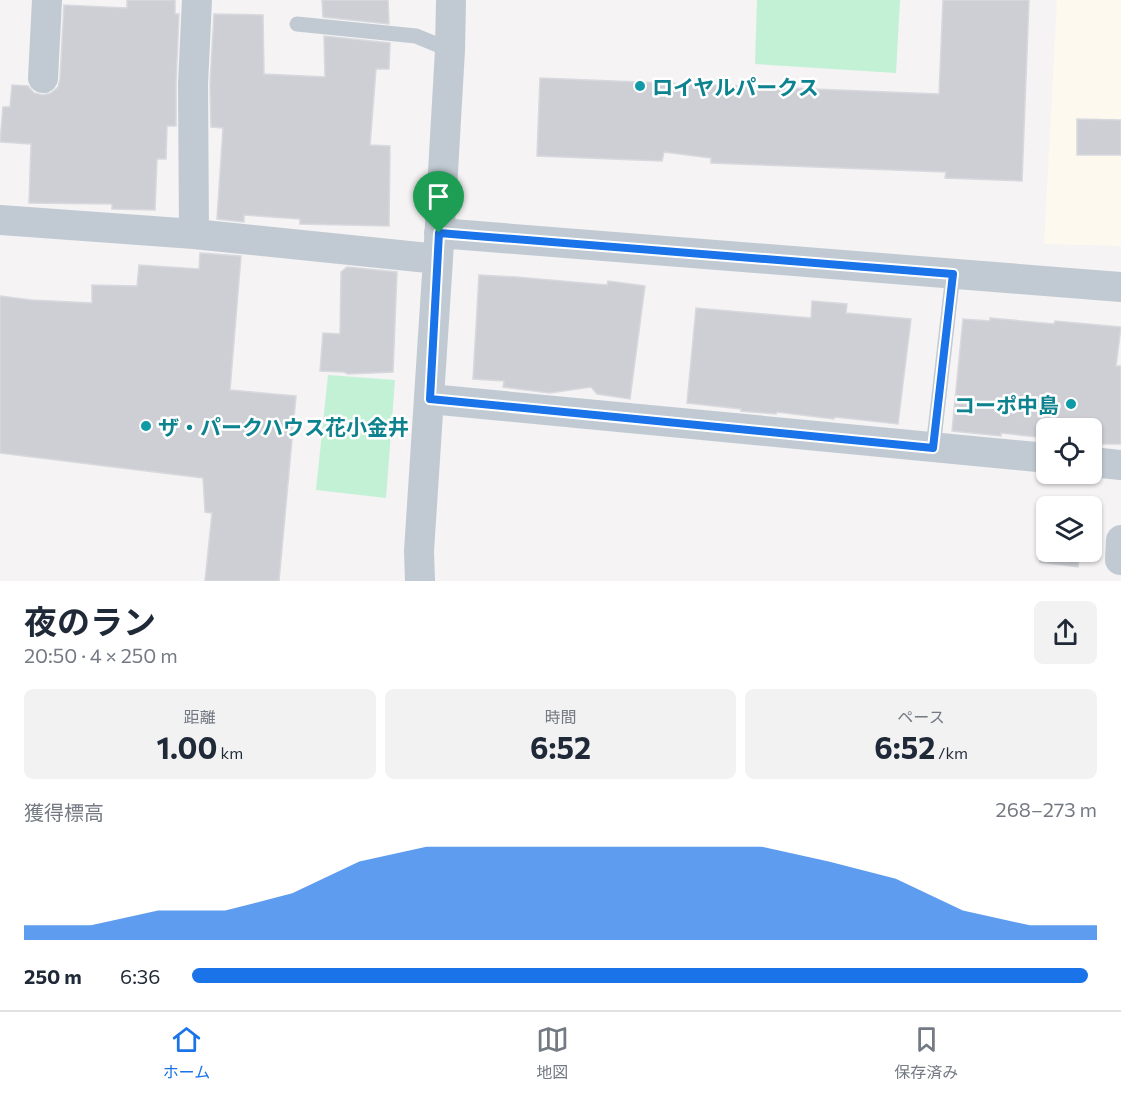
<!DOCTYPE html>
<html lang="ja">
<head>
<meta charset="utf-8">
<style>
  :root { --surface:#fff; --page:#f2f2f3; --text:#1f2937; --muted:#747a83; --line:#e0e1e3; --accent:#1a73e8 }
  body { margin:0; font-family:Commissioner,"Noto Sans JP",sans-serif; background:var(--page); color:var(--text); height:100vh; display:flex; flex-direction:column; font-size:22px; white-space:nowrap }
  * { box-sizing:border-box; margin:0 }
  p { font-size:20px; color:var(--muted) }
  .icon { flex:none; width:33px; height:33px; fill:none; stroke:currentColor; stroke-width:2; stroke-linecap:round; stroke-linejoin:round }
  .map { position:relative; height:581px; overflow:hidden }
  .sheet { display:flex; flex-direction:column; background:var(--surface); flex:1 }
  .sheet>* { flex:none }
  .fabs { position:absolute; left:1036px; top:418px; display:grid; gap:12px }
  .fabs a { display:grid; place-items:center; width:66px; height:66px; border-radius:9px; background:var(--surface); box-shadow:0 2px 4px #0004; font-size:30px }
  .pin { position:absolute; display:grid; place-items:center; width:51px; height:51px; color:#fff; margin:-62px -26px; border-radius:50% 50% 50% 0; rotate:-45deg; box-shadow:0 0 6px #0007 }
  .pin .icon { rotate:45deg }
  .round { display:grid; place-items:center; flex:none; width:63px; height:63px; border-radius:9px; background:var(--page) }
  .headline { display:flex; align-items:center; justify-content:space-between; height:102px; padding:0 24px }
  h1 { font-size:33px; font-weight:700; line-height:45px }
  .figures { display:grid; grid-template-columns:repeat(3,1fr); gap:9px; height:102px; padding:6px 24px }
  .figures div { display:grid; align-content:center; border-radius:9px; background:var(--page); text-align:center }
  .figures b { font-size:30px; font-weight:700 }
  .figures small { font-size:16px; font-weight:400 }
  .figures p { font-size:16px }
  .chart { height:168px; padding:12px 24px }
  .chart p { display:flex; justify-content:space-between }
  .chart svg { width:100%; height:108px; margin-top:6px; fill:var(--accent); opacity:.7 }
  ul { padding:0 24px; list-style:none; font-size:20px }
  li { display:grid; grid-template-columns:96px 72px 1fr; align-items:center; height:45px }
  li i { height:15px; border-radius:8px; background:var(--accent) }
  .tab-bar { display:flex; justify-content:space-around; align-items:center; height:84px; border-top:2px solid var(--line); background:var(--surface); font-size:16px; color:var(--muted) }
  .tab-bar a { display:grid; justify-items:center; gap:3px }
  .tab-bar .on { color:var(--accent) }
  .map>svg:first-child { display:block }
</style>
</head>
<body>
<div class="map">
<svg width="1121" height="581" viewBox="0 0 1121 581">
  <rect width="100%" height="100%" fill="#f5f3f3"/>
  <path fill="#fdf9ef" d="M 1057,0 L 1121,0 L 1121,246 L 1044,244 Z"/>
  <path fill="#c3f1d5" d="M 757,0 L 900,0 L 896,73 L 755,64 Z
    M 328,375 L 395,380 L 386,498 L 316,490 Z"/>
  <path fill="#cdcfd5" stroke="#d7d9de" stroke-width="1.5" d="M 127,0 L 175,0 L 175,14 L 179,14 L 176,83 L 176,126 L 167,126 L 166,159 L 157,159 L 155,210 L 112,209 L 112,204 L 29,203 L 31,144 L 0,142 L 3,107 L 10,107 L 12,85 L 28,86 L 34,93 L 43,95 L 51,93 L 58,87 L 60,79 L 64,5 L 127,8 Z
    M 322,0 L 388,0 L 389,24 L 323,17 Z
    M 943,0 L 1029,0 L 1022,181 L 945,178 L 946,172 L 711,163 L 711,158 L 664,152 L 662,161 L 537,156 L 540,78 L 939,94 Z
    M 214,14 L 263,15 L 264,74 L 325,77 L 324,36 L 390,43 L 389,69 L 376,69 L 370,145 L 390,146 L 389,226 L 300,224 L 300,219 L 244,215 L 244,222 L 217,219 L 223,128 L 211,127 L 210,84 Z
    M 1077,119 L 1121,120 L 1121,155 L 1077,155 Z
    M 200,253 L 241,256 L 230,390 L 296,396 L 279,581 L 205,581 L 212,513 L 205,512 L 203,478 L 0,453 L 0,296 L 31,300 L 92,303 L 92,285 L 137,286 L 139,265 L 199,269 Z
    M 347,267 L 397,272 L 393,372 L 348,374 L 344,372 L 320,371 L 323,333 L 340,334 L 341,272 Z
    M 479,275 L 516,277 L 607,285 L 608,281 L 645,286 L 630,399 L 597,394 L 591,387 L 550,393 L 503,387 L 504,381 L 473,379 Z
    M 812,301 L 847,304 L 846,313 L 911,319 L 898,424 L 835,417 L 834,419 L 777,412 L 776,414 L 741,411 L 741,409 L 687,403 L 696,308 L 811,318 Z
    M 990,318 L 1054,324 L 1055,321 L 1121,327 L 1116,366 L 1121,366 L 1121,444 L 1092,444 L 1092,429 L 1047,429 L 1047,438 L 1001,433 L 1001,436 L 952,431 L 963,319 L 990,321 Z
    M 1049,499 L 1099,506 L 1094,541 L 1092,540 L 1092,507 L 1048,507 Z
    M 1047,513 L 1047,552 L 1080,552 L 1078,567 L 1040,562 Z"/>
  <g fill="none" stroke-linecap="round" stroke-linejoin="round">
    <path stroke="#c1cad2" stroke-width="15" d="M 297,24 L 416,36 L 450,50
      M 933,448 L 953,274"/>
    <path stroke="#c1cad2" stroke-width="30" d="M 43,78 L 47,0
      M 0,220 L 194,234 L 438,259
      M 439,233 L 1121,287
      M 194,234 L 193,84 L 197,0
      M 430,399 L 1047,458
      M 1092,462 L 1121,465
      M 1121,540 L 1120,560 L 1121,560
      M 420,581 L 419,551 L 438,259 L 450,50 L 451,0"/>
  </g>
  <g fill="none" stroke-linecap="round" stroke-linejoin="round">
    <defs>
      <path id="route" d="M 439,233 L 953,274 L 933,448 L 430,399 Z"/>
    </defs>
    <use href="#route" stroke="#fff" stroke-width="12"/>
    <use href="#route" stroke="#1a73e8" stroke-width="8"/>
  </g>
  <g fill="#0f9aa8" stroke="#fff" stroke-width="2">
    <circle cx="640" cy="86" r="6"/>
    <circle cx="1071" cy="404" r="6"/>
    <circle cx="146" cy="426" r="6"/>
  </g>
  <g text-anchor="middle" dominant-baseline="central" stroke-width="5" stroke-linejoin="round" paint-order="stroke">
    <g font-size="21" font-weight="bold" fill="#0d838f" stroke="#fff" text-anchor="start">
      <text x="652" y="86">ロイヤルパークス</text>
      <text x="1059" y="404" text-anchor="end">コーポ中島</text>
      <text x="158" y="426">ザ・パークハウス花小金井</text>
    </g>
  </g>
</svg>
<div class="fabs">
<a><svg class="icon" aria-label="locate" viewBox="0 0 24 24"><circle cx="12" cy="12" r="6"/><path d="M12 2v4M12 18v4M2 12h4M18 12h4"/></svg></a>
<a><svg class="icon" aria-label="layers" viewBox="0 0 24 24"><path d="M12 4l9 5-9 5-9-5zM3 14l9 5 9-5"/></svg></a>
</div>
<div class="pin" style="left:439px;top:233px;background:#1e9e55"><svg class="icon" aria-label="arrive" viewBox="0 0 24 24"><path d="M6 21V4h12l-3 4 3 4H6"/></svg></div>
</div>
<section class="sheet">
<div class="headline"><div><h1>夜のラン</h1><p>20:50 · 4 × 250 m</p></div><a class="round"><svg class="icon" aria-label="share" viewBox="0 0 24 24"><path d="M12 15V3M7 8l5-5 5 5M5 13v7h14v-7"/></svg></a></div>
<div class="figures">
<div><p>距離</p><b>1.00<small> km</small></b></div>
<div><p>時間</p><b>6:52</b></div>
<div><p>ペース</p><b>6:52<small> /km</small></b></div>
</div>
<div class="chart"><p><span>獲得標高</span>268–273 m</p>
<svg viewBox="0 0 160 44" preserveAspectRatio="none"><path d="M0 44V38L10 38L20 32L30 32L40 25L50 12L60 6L70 6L80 6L90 6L100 6L110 6L120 12L130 19L140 32L150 38L160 38V44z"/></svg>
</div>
<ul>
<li><b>250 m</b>6:36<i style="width:99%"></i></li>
</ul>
</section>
<nav class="tab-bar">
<a class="on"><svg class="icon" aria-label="home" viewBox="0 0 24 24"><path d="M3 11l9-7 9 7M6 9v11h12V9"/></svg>ホーム</a>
<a><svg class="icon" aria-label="map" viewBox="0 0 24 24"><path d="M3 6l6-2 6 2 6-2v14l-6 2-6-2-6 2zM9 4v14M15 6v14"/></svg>地図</a>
<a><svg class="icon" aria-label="saved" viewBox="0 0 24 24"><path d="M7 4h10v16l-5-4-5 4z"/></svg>保存済み</a>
</nav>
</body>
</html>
